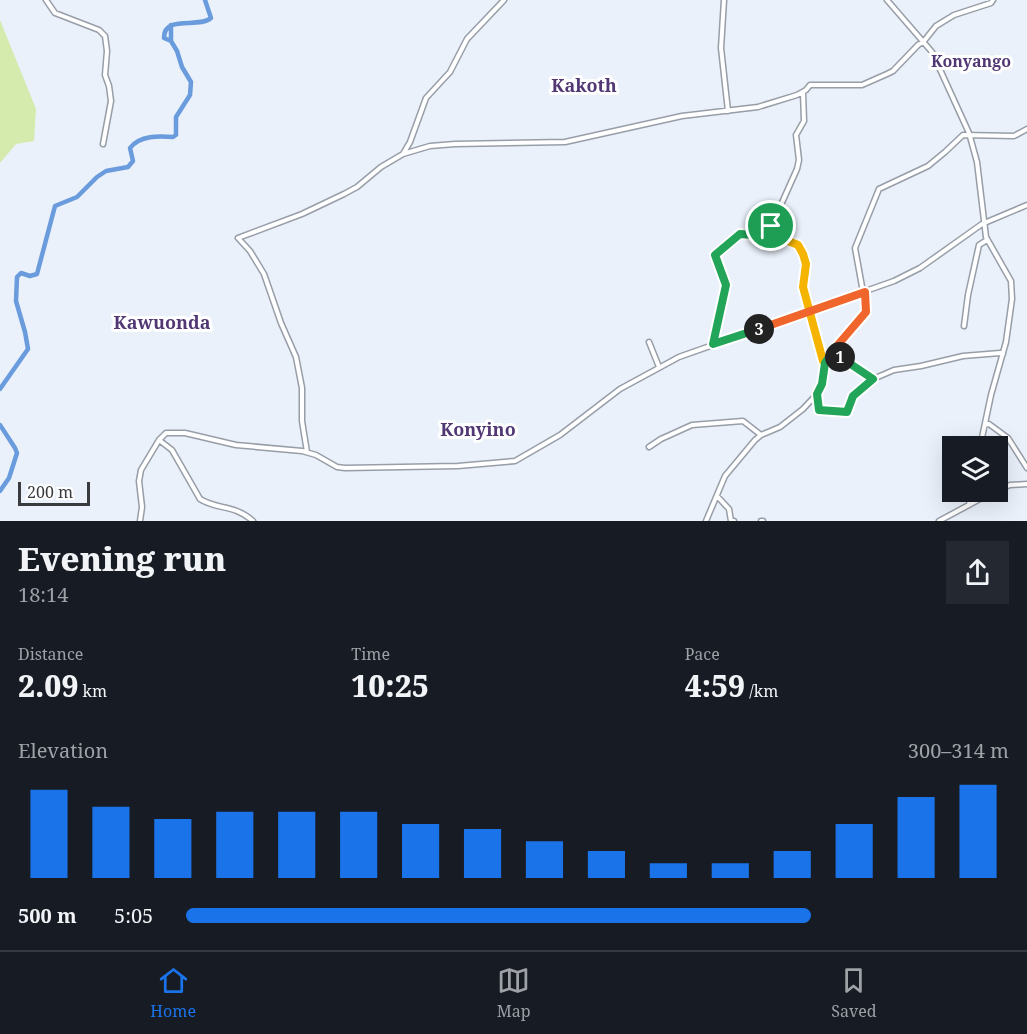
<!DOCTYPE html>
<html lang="en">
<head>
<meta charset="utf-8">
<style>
  :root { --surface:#171b24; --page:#242831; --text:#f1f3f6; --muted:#9ea1a6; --line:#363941; --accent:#1a73e8 }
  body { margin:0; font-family:"Noto Serif",serif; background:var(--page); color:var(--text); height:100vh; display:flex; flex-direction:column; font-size:22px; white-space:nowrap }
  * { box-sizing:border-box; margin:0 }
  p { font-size:20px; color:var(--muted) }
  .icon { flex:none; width:33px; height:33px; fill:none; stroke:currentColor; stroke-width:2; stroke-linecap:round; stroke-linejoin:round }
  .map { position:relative; height:521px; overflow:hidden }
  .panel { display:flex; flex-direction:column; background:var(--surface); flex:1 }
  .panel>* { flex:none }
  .controls { position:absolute; left:942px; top:436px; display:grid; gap:12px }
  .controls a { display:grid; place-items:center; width:66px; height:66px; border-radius:0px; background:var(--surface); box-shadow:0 6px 24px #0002; font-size:30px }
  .scale { position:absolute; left:18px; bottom:15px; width:72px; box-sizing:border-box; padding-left:6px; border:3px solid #393b3f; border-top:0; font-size:16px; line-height:21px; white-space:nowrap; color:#393b3f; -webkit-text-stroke:4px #fff; paint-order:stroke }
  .pin { position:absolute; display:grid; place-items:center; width:51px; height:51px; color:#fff; margin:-26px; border:3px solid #fff; border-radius:50%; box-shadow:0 2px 6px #0007 }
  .km { position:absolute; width:30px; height:30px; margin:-15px; border-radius:50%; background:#222; color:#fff; font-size:16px; line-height:30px; text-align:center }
  .round { display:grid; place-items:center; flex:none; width:63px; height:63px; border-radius:0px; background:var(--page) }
  .head { display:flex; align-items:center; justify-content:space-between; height:102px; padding:0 18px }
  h1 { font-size:33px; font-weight:800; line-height:45px }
  .metrics { display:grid; grid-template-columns:repeat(3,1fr); gap:9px; height:102px; padding:6px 18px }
  .metrics div { display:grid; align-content:center }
  .metrics b { font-size:30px; font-weight:800 }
  .metrics small { font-size:16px; font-weight:400 }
  .metrics p { font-size:16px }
  .chart { height:168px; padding:12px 18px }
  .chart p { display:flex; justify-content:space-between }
  .chart svg { width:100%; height:108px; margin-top:6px; stroke:var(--accent); stroke-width:6 }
  ul { padding:0 18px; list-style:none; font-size:20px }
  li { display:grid; grid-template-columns:96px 72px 1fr; align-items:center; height:45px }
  li i { height:15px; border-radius:8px; background:var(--accent) }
  .dock { display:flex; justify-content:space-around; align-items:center; height:84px; border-top:2px solid var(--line); background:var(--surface); font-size:16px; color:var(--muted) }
  .dock a { display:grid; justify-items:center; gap:3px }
  .dock .current { color:var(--accent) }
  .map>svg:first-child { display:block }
</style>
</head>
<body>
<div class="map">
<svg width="1027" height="521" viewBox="0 0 1027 521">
  <rect width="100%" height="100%" fill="#eaf1fb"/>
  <path fill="#d5eaad" d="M 0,20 L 36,109 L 34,141 L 16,144 L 0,163 Z"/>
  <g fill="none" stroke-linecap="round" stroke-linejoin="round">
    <path stroke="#699bdd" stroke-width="4.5" d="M 171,25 L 171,41
      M 0,389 L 28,349 L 25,332 L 16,301 L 17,277 L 21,273 L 30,276 L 37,274 L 55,206 L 77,197 L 97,177 L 106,171 L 128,167 L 133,161 L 130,148 C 140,135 159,136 173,137 L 176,135 L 176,117 L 190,95 L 191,82 L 182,67 L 177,51 L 171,41 L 164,38 C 164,14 199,29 211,18 L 205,0
      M 0,425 L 15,448 L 17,453 L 9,478 L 0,491"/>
    <defs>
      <path id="minor" d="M 46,0 L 55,13 L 99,30 L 105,36 L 107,51 L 105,75 L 109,86 L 111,101 L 103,144
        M 724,0 L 721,48 L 728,111
        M 887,0 L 932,52 L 969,133 L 977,162 L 986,237 L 1011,281 L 1012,299 L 1006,342 L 991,395 L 980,447
        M 403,154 L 430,146 L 455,144 L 565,142 L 682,116 L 758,107 L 797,95 L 806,90 L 810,85 L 862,85 L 887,74 L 893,71 L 918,45 L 924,41 L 936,26 L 954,15 L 991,3 L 993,0
        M 771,227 L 781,238
        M 767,236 L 797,169 L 799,160 L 796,135 L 804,121 L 803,92
        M 863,292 L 855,248 L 879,189 L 928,166 L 945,152 L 963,135 L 1014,136 L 1027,129
        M 964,326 L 968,295 L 979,245 L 987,240
        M 649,342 L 659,367
        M 713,344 L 726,285 L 715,255 L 740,234 L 781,238 L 798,245 L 805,259 L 803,287 L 821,356 L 825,363
        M 833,352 L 873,379
        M 817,394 L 819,410 L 847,412 L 850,400 L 858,391 L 873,379 L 894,370 L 921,366 L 963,356 L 1000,353 L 1003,354
        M 985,425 L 989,424 L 1008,438 L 1027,468
        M 159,440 L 172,450 L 200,499 C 217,510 234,504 253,521
        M 649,447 L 661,439 L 692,425 L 743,421 L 761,435
        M 307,452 L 302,421 L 302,388 L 296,357 L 281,323 L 264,274 L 250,251 L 238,238 L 302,214 L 344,194 L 357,187 L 381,167 L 403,154 L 410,142 L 426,98 L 450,72 L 467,39 L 504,0
        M 998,490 L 1010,485 L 1027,484
        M 717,496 L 729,509 L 731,521 L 734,521
        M 969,505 L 971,492
        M 140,521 L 142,507 L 139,481 L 141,470 L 159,440 L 166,433 L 185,433 L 236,445 L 302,451 L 316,455 L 337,467 L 345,468 L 458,466 L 515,461 L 560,435 L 620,389 L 679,357 L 894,281 L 920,268 L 982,224 L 1027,205
        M 706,521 L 725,476 L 755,440 L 761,435 L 780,427 L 803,409 L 817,394 L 822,384 L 825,363 L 845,335 L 866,312 L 865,292
        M 761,521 L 763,521
        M 939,521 L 993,492"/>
    </defs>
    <use href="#minor" stroke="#989ea7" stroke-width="7"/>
    <use href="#minor" stroke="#fff" stroke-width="4"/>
  </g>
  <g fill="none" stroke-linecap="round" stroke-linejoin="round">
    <defs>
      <path id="split-1" d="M 771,226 L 781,238 L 798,245 L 803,254 L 806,264 L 803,287 L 823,361 L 825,363 L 833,352 L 840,357"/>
      <path id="split-2" d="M 836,347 L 825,363 L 822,384 L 817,394 L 819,410 L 847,412 L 853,396 L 873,379 L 840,357"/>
      <path id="split-3" d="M 759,329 L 865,292 L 866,312 L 836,347"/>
      <path id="split-4" d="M 759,329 L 713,344 L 726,285 L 715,255 L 740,234 L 767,236 L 771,226"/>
    </defs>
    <use href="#split-1" stroke="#fff" stroke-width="12"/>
    <use href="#split-2" stroke="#fff" stroke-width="12"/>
    <use href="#split-3" stroke="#fff" stroke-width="12"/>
    <use href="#split-4" stroke="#fff" stroke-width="12"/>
    <use href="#split-1" stroke="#f5b400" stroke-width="8"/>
    <use href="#split-2" stroke="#22a559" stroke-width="8"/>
    <use href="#split-3" stroke="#f0652b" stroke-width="8"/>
    <use href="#split-4" stroke="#22a559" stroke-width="8"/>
  </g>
  <g text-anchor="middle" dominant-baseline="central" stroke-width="6" stroke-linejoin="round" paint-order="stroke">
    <g font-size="16" font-weight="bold" fill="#513874" stroke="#fff">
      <text x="971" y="61">Konyango</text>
    </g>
    <g font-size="18" font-weight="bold" fill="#513874" stroke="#fff">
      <text x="584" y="85">Kakoth</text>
      <text x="162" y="322">Kawuonda</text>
      <text x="478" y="429">Konyino</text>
    </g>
  </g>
</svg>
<div class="controls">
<a><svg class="icon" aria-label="layers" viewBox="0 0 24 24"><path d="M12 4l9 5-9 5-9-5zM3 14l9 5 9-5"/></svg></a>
</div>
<div class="scale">200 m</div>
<div class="pin" style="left:771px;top:226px;background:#1e9e55"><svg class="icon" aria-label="arrive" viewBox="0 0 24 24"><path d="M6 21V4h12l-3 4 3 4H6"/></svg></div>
<b class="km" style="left:840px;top:357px">1</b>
<b class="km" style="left:759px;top:329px">3</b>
</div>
<section class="panel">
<div class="head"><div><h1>Evening run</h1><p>18:14</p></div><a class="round"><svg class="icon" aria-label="share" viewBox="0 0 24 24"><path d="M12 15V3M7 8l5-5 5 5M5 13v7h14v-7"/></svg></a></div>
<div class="metrics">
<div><p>Distance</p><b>2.09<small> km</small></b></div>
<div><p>Time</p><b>10:25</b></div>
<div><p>Pace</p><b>4:59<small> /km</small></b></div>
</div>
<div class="chart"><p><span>Elevation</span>300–314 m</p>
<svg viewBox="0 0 160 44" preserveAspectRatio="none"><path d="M5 44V8M15 44V15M25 44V20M35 44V17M45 44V17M55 44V17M65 44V22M75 44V24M85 44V29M95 44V33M105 44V38M115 44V38M125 44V33M135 44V22M145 44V11M155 44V6"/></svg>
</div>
<ul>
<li><b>500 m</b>5:05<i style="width:76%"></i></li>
</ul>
</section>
<nav class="dock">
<a class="current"><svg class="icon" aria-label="home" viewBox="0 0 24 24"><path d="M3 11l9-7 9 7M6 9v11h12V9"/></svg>Home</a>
<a><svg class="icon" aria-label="map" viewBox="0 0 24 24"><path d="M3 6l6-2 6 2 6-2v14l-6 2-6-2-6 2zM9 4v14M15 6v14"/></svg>Map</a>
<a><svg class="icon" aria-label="saved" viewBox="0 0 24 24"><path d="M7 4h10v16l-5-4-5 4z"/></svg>Saved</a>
</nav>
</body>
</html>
